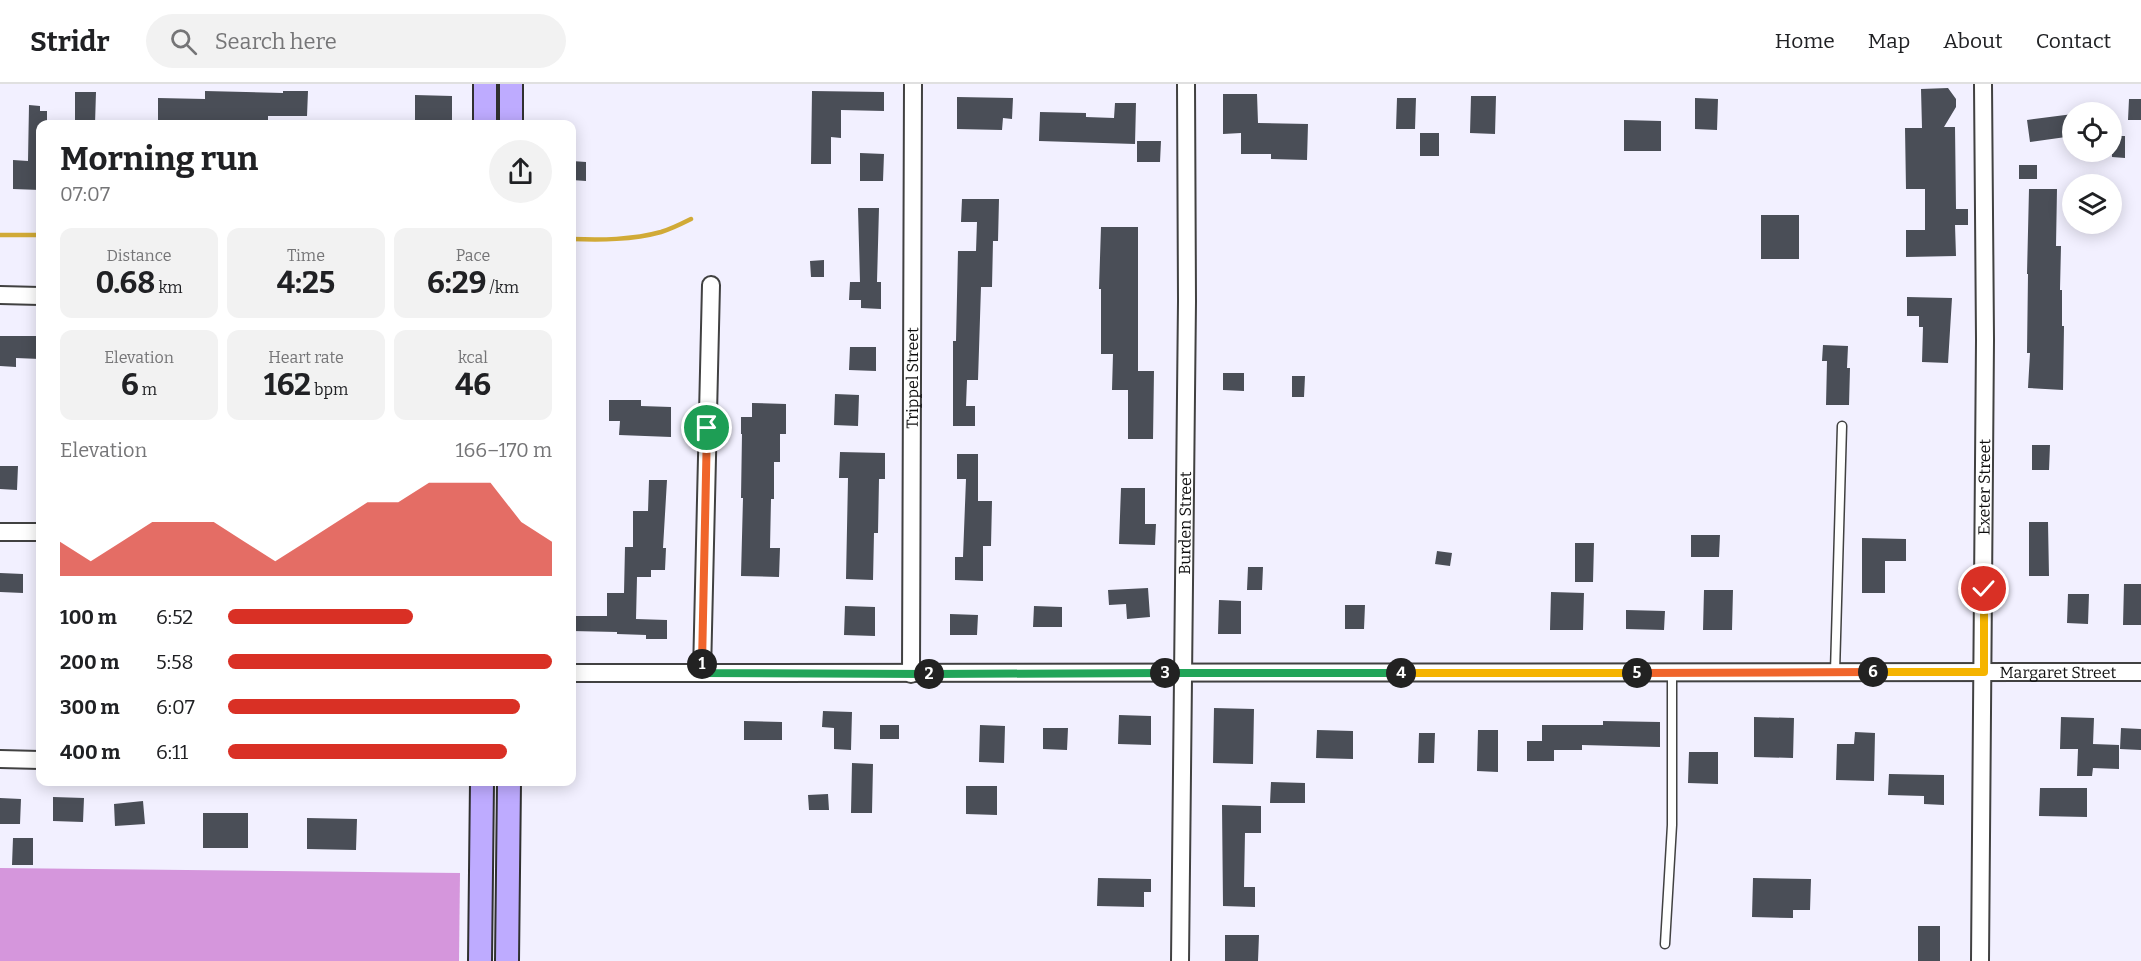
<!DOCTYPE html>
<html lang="en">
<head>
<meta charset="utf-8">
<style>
  :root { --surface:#fff; --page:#f2f2f2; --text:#202124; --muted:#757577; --line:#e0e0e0; --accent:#d93025 }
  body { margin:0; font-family:Bitter,serif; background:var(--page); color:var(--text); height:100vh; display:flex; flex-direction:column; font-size:22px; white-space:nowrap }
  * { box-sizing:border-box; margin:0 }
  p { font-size:20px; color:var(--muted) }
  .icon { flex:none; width:33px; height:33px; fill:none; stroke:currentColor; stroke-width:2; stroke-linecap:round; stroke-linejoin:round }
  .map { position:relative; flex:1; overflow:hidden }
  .details { position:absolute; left:36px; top:36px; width:540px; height:666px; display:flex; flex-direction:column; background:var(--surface); border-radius:12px; box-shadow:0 3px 15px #0003 }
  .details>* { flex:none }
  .fabs { position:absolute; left:2062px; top:18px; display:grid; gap:12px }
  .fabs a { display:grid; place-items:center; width:60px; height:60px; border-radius:50%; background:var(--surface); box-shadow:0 3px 15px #0003; font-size:30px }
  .pin { position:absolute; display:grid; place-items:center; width:51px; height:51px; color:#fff; margin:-26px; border:3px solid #fff; border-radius:50%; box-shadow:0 2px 6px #0007 }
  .km { position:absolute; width:30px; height:30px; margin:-15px; border-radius:50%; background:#222; color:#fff; font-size:16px; line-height:30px; text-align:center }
  .round { display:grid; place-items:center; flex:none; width:63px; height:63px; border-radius:32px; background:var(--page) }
  .head { display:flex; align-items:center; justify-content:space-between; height:102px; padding:0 24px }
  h1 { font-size:33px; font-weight:700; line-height:45px }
  .figures { display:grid; grid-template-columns:repeat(3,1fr); gap:9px; height:102px; padding:6px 24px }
  .figures div { display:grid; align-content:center; border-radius:12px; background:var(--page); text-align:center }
  .figures b { font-size:30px; font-weight:700 }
  .figures small { font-size:16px; font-weight:400 }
  .figures p { font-size:16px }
  .chart { height:168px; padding:12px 24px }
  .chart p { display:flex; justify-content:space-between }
  .chart svg { width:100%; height:108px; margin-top:6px; fill:var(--accent); opacity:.7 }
  ul { padding:0 24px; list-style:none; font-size:20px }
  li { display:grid; grid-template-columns:96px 72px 1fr; align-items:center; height:45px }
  li i { height:15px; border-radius:8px; background:var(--accent) }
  header { display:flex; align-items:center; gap:36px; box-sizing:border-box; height:84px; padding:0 30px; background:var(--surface); border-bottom:2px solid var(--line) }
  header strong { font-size:28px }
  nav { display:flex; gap:33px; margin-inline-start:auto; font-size:21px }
  .search { width:420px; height:54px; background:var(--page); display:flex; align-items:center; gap:15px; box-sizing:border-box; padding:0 21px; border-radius:33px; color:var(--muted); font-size:22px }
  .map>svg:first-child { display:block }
</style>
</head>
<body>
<header>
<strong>Stridr</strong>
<div class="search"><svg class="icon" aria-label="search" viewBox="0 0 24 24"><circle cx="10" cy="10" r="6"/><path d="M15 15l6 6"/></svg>Search here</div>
<nav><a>Home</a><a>Map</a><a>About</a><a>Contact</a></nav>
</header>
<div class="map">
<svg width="2141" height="877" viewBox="0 0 2141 877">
  <rect width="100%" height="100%" fill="#f2f0ff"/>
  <path fill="#d596dc" d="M 0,784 L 460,789 L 459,877 L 0,877 Z"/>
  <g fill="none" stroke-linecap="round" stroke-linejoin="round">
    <path stroke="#d1aa37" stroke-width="4.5" d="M 0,151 L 40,151
      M 572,155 C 601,156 632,156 661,148 C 671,145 681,140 691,135"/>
  </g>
  <path fill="#4a4e57" d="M 1948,4 L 1956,15 L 1956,23 L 1944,43 L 1955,43 L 1956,125 L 1968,125 L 1968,141 L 1955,141 L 1956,172 L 1906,173 L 1906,146 L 1925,146 L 1925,105 L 1906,105 L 1905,44 L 1922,44 L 1921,5 Z
    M 205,7 L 283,9 L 283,7 L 308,7 L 307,32 L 268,32 L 268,40 L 158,40 L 158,14 L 205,15 Z
    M 812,7 L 884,8 L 884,27 L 841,26 L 841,54 L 831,53 L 831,80 L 811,80 Z
    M 75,8 L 96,8 L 95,40 L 75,40 Z
    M 1223,10 L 1257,10 L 1258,39 L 1308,40 L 1307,76 L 1271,75 L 1271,70 L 1241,70 L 1241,49 L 1223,50 Z
    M 415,11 L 452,12 L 452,40 L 415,40 Z
    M 1471,12 L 1496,12 L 1495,50 L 1470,49 Z
    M 957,13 L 1013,14 L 1012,35 L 1003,34 L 1002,46 L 957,45 Z
    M 1397,14 L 1416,14 L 1415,45 L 1396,45 Z
    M 1695,14 L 1718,15 L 1717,46 L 1695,45 Z
    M 2129,15 L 2141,15 L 2141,36 L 2128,36 Z
    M 1115,19 L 1136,19 L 1135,60 L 1039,57 L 1040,28 L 1086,29 L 1086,33 L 1114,34 Z
    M 29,21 L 40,22 L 40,27 L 47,27 L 47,40 L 40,40 L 40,106 L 13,105 L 13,76 L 28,77 Z
    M 2073,30 L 2073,52 L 2030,58 L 2027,36 Z
    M 1624,36 L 1661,37 L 1661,67 L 1624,67 Z
    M 1420,49 L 1439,49 L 1439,72 L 1420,72 Z
    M 2112,52 L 2125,52 L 2125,74 L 2112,73 Z
    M 1137,57 L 1161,57 L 1160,78 L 1137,78 Z
    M 860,69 L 884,70 L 883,97 L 860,97 Z
    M 572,77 L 586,78 L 586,97 L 572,96 Z
    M 2019,81 L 2037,81 L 2037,95 L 2019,95 Z
    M 2029,105 L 2057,105 L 2056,162 L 2061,162 L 2060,206 L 2062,206 L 2062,242 L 2064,242 L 2063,306 L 2028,304 L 2030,269 L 2027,269 L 2028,190 L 2027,190 Z
    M 962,115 L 999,115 L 998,157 L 993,157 L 992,203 L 981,203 L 978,296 L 967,296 L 966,322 L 975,322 L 975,342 L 953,342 L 953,257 L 956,257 L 958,167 L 976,167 L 977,138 L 961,138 Z
    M 858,124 L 879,124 L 877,198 L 881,198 L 881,225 L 861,224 L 861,216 L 849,216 L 850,198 L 860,198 Z
    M 1761,131 L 1799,131 L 1799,175 L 1761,175 Z
    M 1101,143 L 1138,143 L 1138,287 L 1154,287 L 1153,355 L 1128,355 L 1128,306 L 1112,306 L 1113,270 L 1101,270 L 1101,205 L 1099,205 Z
    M 824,176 L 824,193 L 811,193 L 810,177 Z
    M 1907,213 L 1952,214 L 1948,279 L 1922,278 L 1923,243 L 1919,243 L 1919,232 L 1907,232 Z
    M 0,252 L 40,252 L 40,275 L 16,274 L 16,283 L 0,282 Z
    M 1823,261 L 1848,262 L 1847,284 L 1850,284 L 1849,321 L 1826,321 L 1827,277 L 1822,277 Z
    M 850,263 L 876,263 L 876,287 L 849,286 Z
    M 1223,289 L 1244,289 L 1244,307 L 1223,306 Z
    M 1292,292 L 1305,292 L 1304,313 L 1292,313 Z
    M 835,310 L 859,311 L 858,342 L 834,341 Z
    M 609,316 L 641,316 L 641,322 L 671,323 L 671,353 L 619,351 L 620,337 L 609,337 Z
    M 752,319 L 786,320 L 786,350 L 780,350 L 780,378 L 774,378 L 774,415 L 771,415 L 770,464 L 780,464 L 779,493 L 741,492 L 743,414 L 741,414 L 742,350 L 741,350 L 741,333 L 752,333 Z
    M 2032,361 L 2050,361 L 2049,386 L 2032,386 Z
    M 840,368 L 885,369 L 885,395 L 879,395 L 878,449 L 874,449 L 873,496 L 846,495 L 848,394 L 839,394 Z
    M 957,370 L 978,370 L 978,417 L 992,417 L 991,462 L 983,462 L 983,497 L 955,496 L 955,473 L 963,473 L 966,395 L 957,395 Z
    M 0,382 L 18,382 L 17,406 L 0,405 Z
    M 649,396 L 667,396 L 663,464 L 666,464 L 665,486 L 651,486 L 651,493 L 637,493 L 636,535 L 667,536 L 667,555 L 646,555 L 646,551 L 617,550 L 617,548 L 572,547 L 572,532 L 607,532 L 607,509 L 624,509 L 625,463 L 633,463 L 633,427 L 648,427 Z
    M 1121,404 L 1145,404 L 1145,440 L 1156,440 L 1155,461 L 1119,460 Z
    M 2029,438 L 2048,438 L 2049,492 L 2029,492 Z
    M 1691,451 L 1720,451 L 1719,473 L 1691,473 Z
    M 1862,454 L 1906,455 L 1906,477 L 1885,477 L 1885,509 L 1862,509 Z
    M 1575,459 L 1594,459 L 1593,498 L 1575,498 Z
    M 1437,467 L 1452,469 L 1450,482 L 1435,480 Z
    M 1248,483 L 1263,483 L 1262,506 L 1247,506 Z
    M 0,489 L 23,490 L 23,509 L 0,508 Z
    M 2124,500 L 2141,500 L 2141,541 L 2123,541 Z
    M 1148,504 L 1150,533 L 1127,535 L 1126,520 L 1109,521 L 1108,506 Z
    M 1704,506 L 1733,506 L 1732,546 L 1703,546 Z
    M 1551,508 L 1584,509 L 1583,546 L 1550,546 Z
    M 2068,510 L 2089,510 L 2088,540 L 2067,539 Z
    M 1219,516 L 1241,517 L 1241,550 L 1218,550 Z
    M 1345,521 L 1365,521 L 1364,545 L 1345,545 Z
    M 845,522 L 875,523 L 875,552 L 844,551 Z
    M 1034,522 L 1062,523 L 1062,543 L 1033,543 Z
    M 1626,526 L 1665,527 L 1664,546 L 1626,545 Z
    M 950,530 L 978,531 L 977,551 L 950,551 Z
    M 1214,624 L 1254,625 L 1253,680 L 1213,679 Z
    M 823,627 L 852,628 L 851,666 L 834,665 L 834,644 L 822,643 Z
    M 1119,631 L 1151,632 L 1151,661 L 1118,660 Z
    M 1754,633 L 1794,634 L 1793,674 L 1754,673 Z
    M 2061,633 L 2094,634 L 2093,660 L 2119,661 L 2119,685 L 2093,684 L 2092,692 L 2077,692 L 2078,665 L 2060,665 Z
    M 744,637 L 782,638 L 782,656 L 744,656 Z
    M 1603,637 L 1660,638 L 1660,663 L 1582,661 L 1582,666 L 1554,666 L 1554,677 L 1527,677 L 1527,657 L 1542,657 L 1542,641 L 1603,641 Z
    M 880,641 L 899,641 L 899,655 L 880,655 Z
    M 980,641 L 1005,642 L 1004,679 L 979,678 Z
    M 1043,644 L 1068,644 L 1067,666 L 1043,665 Z
    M 2121,644 L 2141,645 L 2141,666 L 2120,665 Z
    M 1317,646 L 1353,647 L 1353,675 L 1316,674 Z
    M 1478,646 L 1498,646 L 1498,688 L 1477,687 Z
    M 1855,648 L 1875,649 L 1874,697 L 1836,696 L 1837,660 L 1854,660 Z
    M 1419,649 L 1435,649 L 1434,679 L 1418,679 Z
    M 1689,668 L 1718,668 L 1718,700 L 1688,699 Z
    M 852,679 L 873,680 L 872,729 L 851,729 Z
    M 1889,690 L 1944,691 L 1944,721 L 1924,720 L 1924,712 L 1888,711 Z
    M 1271,698 L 1305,699 L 1305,719 L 1270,719 Z
    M 966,702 L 997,702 L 997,731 L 966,730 Z
    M 2040,704 L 2087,704 L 2087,733 L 2039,732 Z
    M 828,710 L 829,726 L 809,726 L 808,711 Z
    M 53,713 L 84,714 L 83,738 L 53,737 Z
    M 0,714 L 21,715 L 20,740 L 0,740 Z
    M 143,717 L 145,740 L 115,742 L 114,720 Z
    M 1222,721 L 1261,722 L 1261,749 L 1245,749 L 1244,803 L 1255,803 L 1255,823 L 1223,822 Z
    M 203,729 L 248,729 L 248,764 L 203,764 Z
    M 307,734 L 357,735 L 356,766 L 307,765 Z
    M 13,754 L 33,754 L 33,781 L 12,781 Z
    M 1098,794 L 1151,795 L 1151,808 L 1144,808 L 1144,823 L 1097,822 Z
    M 1753,794 L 1811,795 L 1810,826 L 1793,826 L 1793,834 L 1752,833 Z
    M 1918,842 L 1940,842 L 1940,877 L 1918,877 Z
    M 1225,851 L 1259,851 L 1258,877 L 1225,877 Z"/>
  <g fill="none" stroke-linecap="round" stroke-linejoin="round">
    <defs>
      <path id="lane" d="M 1835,588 L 1842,342
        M 1665,860 L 1672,741 L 1672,589"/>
      <g id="street">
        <path d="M 0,211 L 40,212"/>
        <path d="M 0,448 L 40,448"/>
        <path id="s1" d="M 572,589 L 2141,588"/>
        <path d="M 702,589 L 711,201"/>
        <path id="s2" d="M 911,590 L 913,0"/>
        <path d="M 0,675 L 40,676"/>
        <path id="s3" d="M 1180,877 L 1187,217 L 1186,0"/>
        <path id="s4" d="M 1980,877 L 1985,256 L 1983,0"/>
      </g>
      <path id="secondary" d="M 485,0 L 485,40
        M 511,0 L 511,40
        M 480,877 L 482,698
        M 507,877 L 509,698"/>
    </defs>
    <use href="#lane" stroke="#414141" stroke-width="11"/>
    <use href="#street" stroke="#414141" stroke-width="20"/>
    <use href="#secondary" stroke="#303030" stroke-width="26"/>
    <use href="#lane" stroke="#fff" stroke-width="8"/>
    <use href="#street" stroke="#fff" stroke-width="16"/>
    <use href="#secondary" stroke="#beabff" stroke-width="22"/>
  </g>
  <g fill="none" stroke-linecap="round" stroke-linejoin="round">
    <defs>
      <path id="split-1" d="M 702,580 L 707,344"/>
      <path id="split-2" d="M 702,580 L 702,589 L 929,590"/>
      <path id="split-3" d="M 929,590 L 1165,589"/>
      <path id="split-4" d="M 1165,589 L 1401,589"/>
      <path id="split-5" d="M 1401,589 L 1637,589"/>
      <path id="split-6" d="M 1637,589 L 1873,588"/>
      <path id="split-7" d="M 1873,588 L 1984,588 L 1984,505"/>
    </defs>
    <use href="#split-1" stroke="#fff" stroke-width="12"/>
    <use href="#split-2" stroke="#fff" stroke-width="12"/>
    <use href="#split-3" stroke="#fff" stroke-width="12"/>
    <use href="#split-4" stroke="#fff" stroke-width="12"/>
    <use href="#split-5" stroke="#fff" stroke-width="12"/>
    <use href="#split-6" stroke="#fff" stroke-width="12"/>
    <use href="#split-7" stroke="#fff" stroke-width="12"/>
    <use href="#split-1" stroke="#f0652b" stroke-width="8"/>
    <use href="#split-2" stroke="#22a559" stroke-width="8"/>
    <use href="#split-3" stroke="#22a559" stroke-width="8"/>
    <use href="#split-4" stroke="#22a559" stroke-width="8"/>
    <use href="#split-5" stroke="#f5b400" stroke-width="8"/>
    <use href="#split-6" stroke="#f0652b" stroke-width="8"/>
    <use href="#split-7" stroke="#f5b400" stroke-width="8"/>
  </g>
  <g text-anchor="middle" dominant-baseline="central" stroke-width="6" stroke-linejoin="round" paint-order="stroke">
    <g font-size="16" fill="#0e0e0e" stroke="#fff">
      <text stroke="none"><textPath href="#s2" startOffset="296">Trippel Street</textPath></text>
      <text stroke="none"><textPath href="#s4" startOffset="474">Exeter Street</textPath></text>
      <text stroke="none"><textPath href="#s3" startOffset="438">Burden Street</textPath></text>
      <text stroke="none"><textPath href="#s1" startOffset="1486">Margaret Street</textPath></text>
    </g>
  </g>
</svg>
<div class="fabs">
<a><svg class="icon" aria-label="locate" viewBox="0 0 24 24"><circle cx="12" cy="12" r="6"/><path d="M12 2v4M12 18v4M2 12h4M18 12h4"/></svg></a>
<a><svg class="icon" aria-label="layers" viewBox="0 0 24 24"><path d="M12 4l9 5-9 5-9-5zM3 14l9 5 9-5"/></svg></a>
</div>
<div class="pin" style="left:707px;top:344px;background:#1e9e55"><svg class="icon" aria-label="arrive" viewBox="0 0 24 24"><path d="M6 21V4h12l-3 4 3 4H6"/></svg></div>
<div class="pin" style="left:1984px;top:505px;background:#d93025"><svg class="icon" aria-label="check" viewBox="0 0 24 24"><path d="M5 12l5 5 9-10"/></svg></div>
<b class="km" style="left:702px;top:580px">1</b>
<b class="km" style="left:929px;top:590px">2</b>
<b class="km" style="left:1165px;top:589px">3</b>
<b class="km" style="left:1401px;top:589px">4</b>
<b class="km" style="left:1637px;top:589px">5</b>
<b class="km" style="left:1873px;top:588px">6</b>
<section class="details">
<div class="head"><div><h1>Morning run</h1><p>07:07</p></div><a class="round"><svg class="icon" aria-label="share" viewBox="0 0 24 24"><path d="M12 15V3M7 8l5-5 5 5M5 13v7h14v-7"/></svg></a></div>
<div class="figures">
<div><p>Distance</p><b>0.68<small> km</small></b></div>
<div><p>Time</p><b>4:25</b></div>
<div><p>Pace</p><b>6:29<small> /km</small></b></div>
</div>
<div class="figures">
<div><p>Elevation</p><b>6<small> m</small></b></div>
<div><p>Heart rate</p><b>162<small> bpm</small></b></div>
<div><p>kcal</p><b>46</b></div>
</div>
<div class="chart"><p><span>Elevation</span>166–170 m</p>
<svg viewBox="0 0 160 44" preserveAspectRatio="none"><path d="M0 44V30L10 38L20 30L30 22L40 22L50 22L60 30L70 38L80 30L90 22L100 14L110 14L120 6L130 6L140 6L150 22L160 30V44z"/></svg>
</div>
<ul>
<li><b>100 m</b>6:52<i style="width:57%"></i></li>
<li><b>200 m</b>5:58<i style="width:100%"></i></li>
<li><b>300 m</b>6:07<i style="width:90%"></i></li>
<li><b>400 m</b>6:11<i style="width:86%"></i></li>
</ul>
</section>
</div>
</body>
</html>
